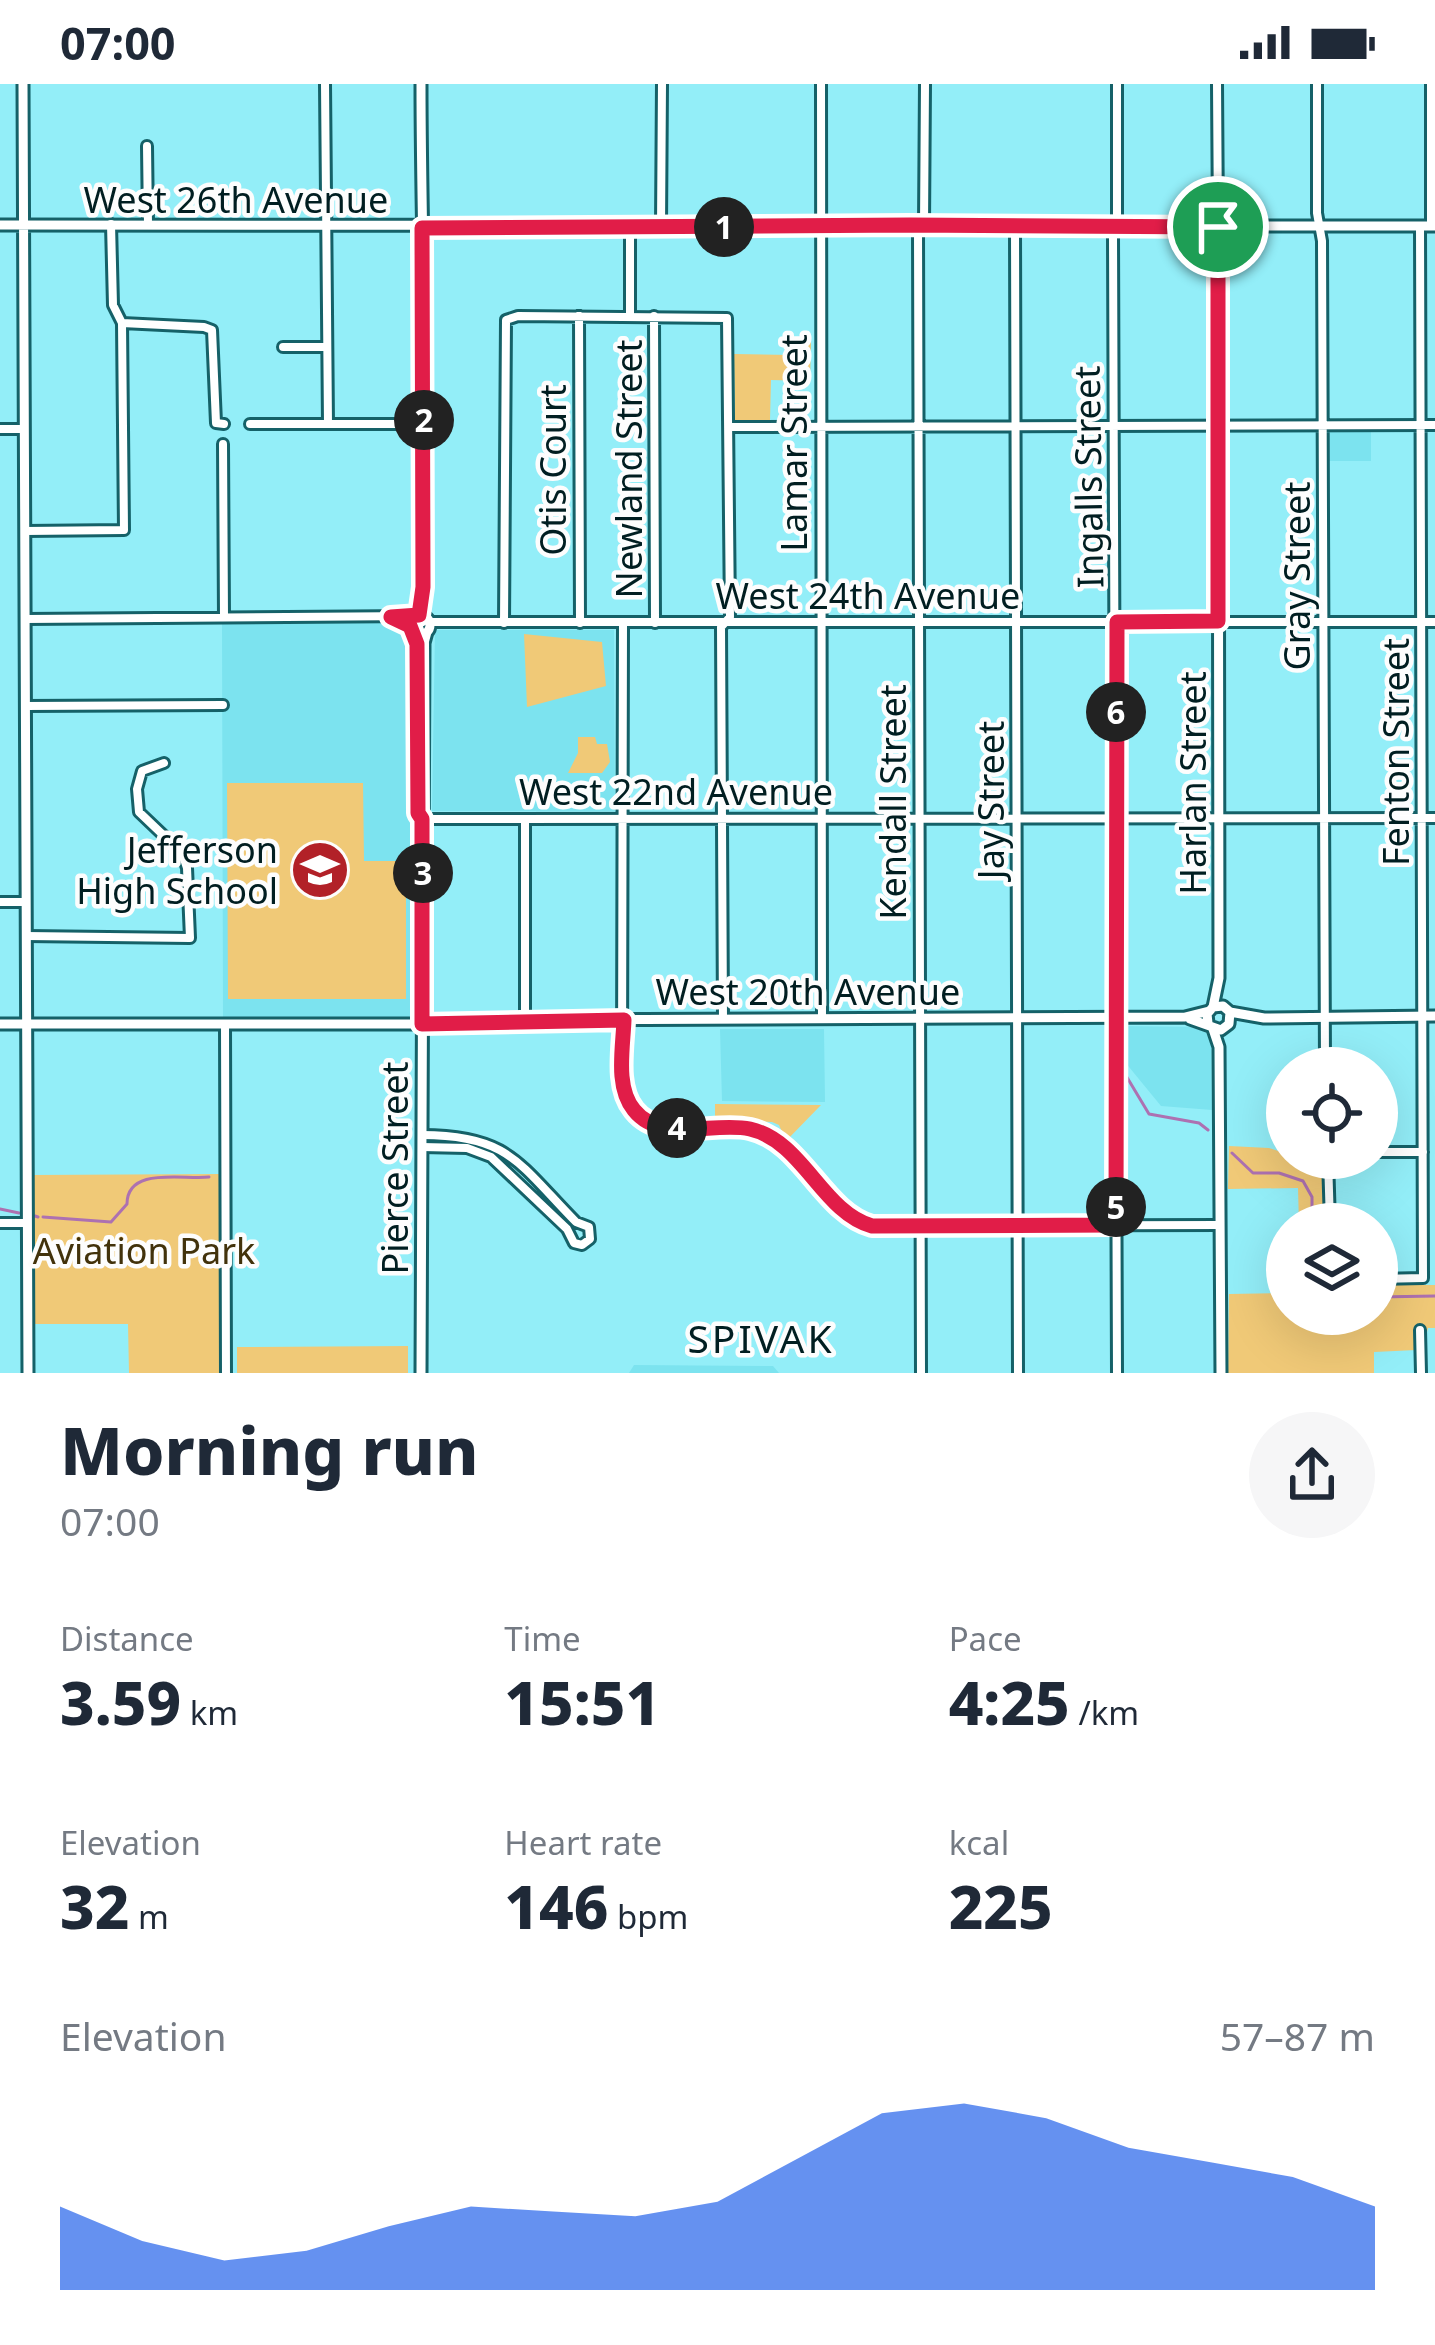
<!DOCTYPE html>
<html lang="en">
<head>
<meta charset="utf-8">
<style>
  :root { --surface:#fff; --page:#f6f6f7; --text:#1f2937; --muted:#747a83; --accent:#2563eb }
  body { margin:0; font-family:"Noto Sans",sans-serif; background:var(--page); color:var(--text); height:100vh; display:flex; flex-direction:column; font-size:45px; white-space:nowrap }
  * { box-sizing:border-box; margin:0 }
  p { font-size:39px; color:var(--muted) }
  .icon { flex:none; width:66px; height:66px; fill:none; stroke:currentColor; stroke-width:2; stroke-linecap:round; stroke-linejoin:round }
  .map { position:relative; height:1289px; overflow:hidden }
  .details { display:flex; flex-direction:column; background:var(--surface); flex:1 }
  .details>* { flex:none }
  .fabs { position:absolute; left:1266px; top:963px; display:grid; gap:24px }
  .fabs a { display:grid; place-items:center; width:132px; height:132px; border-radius:50%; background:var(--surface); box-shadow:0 12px 48px #0002; font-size:60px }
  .pin { position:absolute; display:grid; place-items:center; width:102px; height:102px; color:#fff; margin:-51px; border:6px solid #fff; border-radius:50%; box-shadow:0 3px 12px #0007 }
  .km { position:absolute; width:60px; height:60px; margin:-30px; border-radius:50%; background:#222; color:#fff; font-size:33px; line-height:60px; text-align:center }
  .round { display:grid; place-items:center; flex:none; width:126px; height:126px; border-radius:63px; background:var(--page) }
  .head { display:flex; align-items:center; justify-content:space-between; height:204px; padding:0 60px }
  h1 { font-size:66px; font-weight:800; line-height:90px }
  .figures { display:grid; grid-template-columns:repeat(3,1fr); gap:18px; height:204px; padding:12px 60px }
  .figures div { display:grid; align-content:center }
  .figures b { font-size:60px; font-weight:800 }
  .figures small { font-size:33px; font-weight:400 }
  .figures p { font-size:33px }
  .chart { height:336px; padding:24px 60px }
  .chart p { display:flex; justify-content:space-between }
  .chart svg { width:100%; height:216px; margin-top:12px; fill:var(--accent); opacity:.7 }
  .status { display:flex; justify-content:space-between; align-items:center; height:84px; padding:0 60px; background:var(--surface); direction:ltr }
  .status svg { height:33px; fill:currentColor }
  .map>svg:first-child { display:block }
</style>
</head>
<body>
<div class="status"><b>07:00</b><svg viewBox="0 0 49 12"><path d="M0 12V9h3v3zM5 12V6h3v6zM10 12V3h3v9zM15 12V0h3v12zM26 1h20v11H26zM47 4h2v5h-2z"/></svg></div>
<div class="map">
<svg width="1435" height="1289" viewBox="0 0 1435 1289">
  <rect width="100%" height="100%" fill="#93eef8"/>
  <path fill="#7ce3ef" d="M 1371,346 L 1371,377 L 1327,377 L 1328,347 Z
    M 408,535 L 416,541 L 412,644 L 416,648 L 416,929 L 409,933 L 223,936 L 222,537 Z
    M 435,546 L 614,546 L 615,727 L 432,727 Z
    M 1121,942 L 1211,943 L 1212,1026 L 1161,1022 L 1120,972 Z
    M 720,945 L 824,945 L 825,1018 L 722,1017 Z
    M 634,1281 L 773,1282 L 779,1289 L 629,1289 Z"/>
  <path fill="#f0c977" d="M 792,257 L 811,258 L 810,297 L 771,296 L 770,336 L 735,336 L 734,270 L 791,271 Z
    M 524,550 L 602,558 L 606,602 L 527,623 Z
    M 578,653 L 595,653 L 597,660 L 607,660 L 610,678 L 602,689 L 568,689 L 578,669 Z
    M 227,699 L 363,699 L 364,777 L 406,777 L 406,915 L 228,915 Z
    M 715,1020 L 821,1021 L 786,1057 L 779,1041 L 772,1038 L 715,1035 Z
    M 1229,1062 L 1269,1064 L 1287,1070 L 1287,1074 L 1320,1074 L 1324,1078 L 1324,1140 L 1299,1140 L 1298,1104 L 1228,1105 Z
    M 221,1090 L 222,1289 L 129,1289 L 128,1240 L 33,1240 L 32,1091 Z
    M 1377,1201 L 1435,1201 L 1435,1244 L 1428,1244 L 1426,1252 L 1416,1253 L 1416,1266 L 1374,1268 L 1374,1289 L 1228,1289 L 1229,1210 L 1287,1209 L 1287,1230 L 1377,1230 Z
    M 408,1262 L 408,1289 L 237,1289 L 237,1263 Z"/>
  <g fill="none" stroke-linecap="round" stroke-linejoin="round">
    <path stroke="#ad71b1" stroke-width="3" d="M 1125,990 L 1149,1030 L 1199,1039 L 1208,1046
      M 1232,1069 L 1253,1089 L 1279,1089 L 1303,1097 L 1312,1113 L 1312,1140
      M 0,1125 L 19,1129
      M 35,1132 L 38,1133
      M 43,1133 L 111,1138 L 127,1120 C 127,1082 183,1096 209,1093
      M 1377,1213 L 1435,1212"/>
    <defs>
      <path id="minor" d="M 325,0 L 328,340
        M 821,0 L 822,934
        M 1217,0 L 1218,143
        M 1317,0 L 1317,129 L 1322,157 L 1325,984
        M 1431,0 L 1431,142
        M 147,62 L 148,140
        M 924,141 L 925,0
        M 661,142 L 662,0
        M 630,143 L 630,232
        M 1015,143 L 1018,1289
        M 918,146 L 921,1289
        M 579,232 L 580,539
        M 654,232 L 655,539
        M 122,239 L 204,243 L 212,246 L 216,339 L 224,340
        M 283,263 L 327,263
        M 250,340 L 424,340
        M 730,343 L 1435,341
        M 0,345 L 24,345
        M 223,360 L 224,533
        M 25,447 L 124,446 L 122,239 L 113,221 L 111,140
        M 392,533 L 409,542
        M 25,535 L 416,532
        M 429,538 L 1435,538
        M 504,539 L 506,236 L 518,232 L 727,234 L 730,533 L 721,543 L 723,934
        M 623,539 L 622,984 C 632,1073 693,1031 751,1045 C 803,1058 822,1128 872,1142 L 1220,1141
        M 25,622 L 223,621
        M 422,735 L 1435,734
        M 525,735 L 525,936
        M 0,818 L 26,818
        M 26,852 L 190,854 L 187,784 L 182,769 L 139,728 L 137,705 L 142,687 L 164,679
        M 225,941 L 226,1289
        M 422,1051 C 509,1051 519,1080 576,1138 L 589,1143 L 590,1155 L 582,1161 L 574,1159 L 567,1145 L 491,1073 L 467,1064 L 422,1063
        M 1377,1068 L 1423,1068
        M 1328,1074 L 1330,1140
        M 0,1139 L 27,1139
        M 1377,1195 L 1423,1194 L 1420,142
        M 1420,1246 L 1421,1289
        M 1117,1289 L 1113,151 L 1117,135 L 1117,0"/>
      <path id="tertiary" d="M 23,0 L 28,1289
        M 0,141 L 1435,142
        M410 541a10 10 0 1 1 20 0a10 10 0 1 1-20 0Z
        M 419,531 C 431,355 421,177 421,0
        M 415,550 L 418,640
        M 1213,923 L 1219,894 L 1218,143
        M 1230,928 L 1264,934 L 1435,932
        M 1190,935 L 1221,946 L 1229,940 L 1230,928 L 1223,922 L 1213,923 L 1207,930 L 1208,939
        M 0,940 L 422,940 L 525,936 L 1185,933 L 1209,927
        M 1213,945 L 1219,963 L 1221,1289
        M 421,1289 L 424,559 L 427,548"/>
    </defs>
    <use href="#minor" stroke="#156168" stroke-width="14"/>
    <use href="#tertiary" stroke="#156168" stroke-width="15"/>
    <use href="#minor" stroke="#fff" stroke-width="8"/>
    <use href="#tertiary" stroke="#fff" stroke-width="9"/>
  </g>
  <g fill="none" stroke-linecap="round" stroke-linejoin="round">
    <defs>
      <path id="route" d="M 910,141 L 1218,143 L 1218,537 L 1117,538 L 1116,1141 L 872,1142 C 822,1128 803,1057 750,1045 C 714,1037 661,1060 634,1026 C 615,1003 623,964 624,936 L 422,940 L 422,735 L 418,729 L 417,560 L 410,542 L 391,533 L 419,531 L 423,503 L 422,144 Z"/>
    </defs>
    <use href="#route" stroke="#fff" stroke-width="24"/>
    <use href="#route" stroke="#e11d48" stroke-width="15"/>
  </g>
  <defs>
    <symbol id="school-disc" viewBox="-11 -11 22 22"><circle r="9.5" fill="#b22128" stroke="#fdfdfd"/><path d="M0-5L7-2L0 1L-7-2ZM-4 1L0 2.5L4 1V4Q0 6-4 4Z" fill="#fff"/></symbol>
  </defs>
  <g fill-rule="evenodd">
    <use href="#school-disc" x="287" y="753" width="66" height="66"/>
  </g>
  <g text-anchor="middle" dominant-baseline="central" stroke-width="9" stroke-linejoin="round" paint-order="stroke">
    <g font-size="36" fill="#011e21" stroke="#fdfdfd">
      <text x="236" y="115">West 26th Avenue</text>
      <text transform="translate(793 359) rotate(-90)">Lamar Street</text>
      <text transform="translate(628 385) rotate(-90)">Newland Street</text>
      <text transform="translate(552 386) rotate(-90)">Otis Court</text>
      <text transform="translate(1088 393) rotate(-91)">Ingalls Street</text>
      <text transform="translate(1296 492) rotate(-90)">Gray Street</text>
      <text x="868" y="511">West 24th Avenue</text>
      <text transform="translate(1395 668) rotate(-90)">Fenton Street</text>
      <text transform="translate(1192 699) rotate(-90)">Harlan Street</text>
      <text x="676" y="707">West 22nd Avenue</text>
      <text transform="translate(990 716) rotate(-90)">Jay Street</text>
      <text transform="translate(892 718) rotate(-90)">Kendall Street</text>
      <text x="808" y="907">West 20th Avenue</text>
      <text transform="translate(394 1084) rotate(-90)">Pierce Street</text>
    </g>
    <g font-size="36" fill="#011e21" stroke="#fdfdfd" text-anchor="end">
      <text x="278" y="765">Jefferson<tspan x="278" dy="41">High School</tspan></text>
    </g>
    <g font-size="36" fill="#42320b" stroke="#fdfdfd">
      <text x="144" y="1166">Aviation Park</text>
    </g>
    <g font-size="39" letter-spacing="3" fill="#011e21" stroke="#fdfdfd">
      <text x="761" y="1253">SPIVAK</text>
    </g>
  </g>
</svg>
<div class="fabs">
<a><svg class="icon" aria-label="locate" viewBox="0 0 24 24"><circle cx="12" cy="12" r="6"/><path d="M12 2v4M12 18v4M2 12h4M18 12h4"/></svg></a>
<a><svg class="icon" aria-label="layers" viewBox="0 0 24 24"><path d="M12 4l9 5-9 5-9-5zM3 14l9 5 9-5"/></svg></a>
</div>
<div class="pin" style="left:1218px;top:143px;background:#1e9e55"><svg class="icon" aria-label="arrive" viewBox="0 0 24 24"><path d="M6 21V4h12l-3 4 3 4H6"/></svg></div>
<b class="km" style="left:724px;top:143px">1</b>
<b class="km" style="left:424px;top:336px">2</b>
<b class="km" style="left:423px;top:789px">3</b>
<b class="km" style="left:677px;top:1044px">4</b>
<b class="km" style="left:1116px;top:1123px">5</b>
<b class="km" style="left:1116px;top:628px">6</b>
</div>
<section class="details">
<div class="head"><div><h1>Morning run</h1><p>07:00</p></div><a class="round"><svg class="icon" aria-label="share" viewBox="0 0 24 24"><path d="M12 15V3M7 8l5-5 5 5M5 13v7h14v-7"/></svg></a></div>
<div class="figures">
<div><p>Distance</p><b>3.59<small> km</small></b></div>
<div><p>Time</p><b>15:51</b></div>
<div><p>Pace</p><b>4:25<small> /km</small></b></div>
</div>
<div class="figures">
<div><p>Elevation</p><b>32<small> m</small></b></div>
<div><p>Heart rate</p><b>146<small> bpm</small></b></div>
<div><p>kcal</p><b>225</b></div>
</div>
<div class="chart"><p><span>Elevation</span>57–87 m</p>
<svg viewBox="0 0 160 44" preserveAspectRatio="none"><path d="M0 44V27L10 34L20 38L30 36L40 31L50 27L60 28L70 29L80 26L90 17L100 8L110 6L120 9L130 15L140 18L150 21L160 27V44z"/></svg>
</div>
</section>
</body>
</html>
